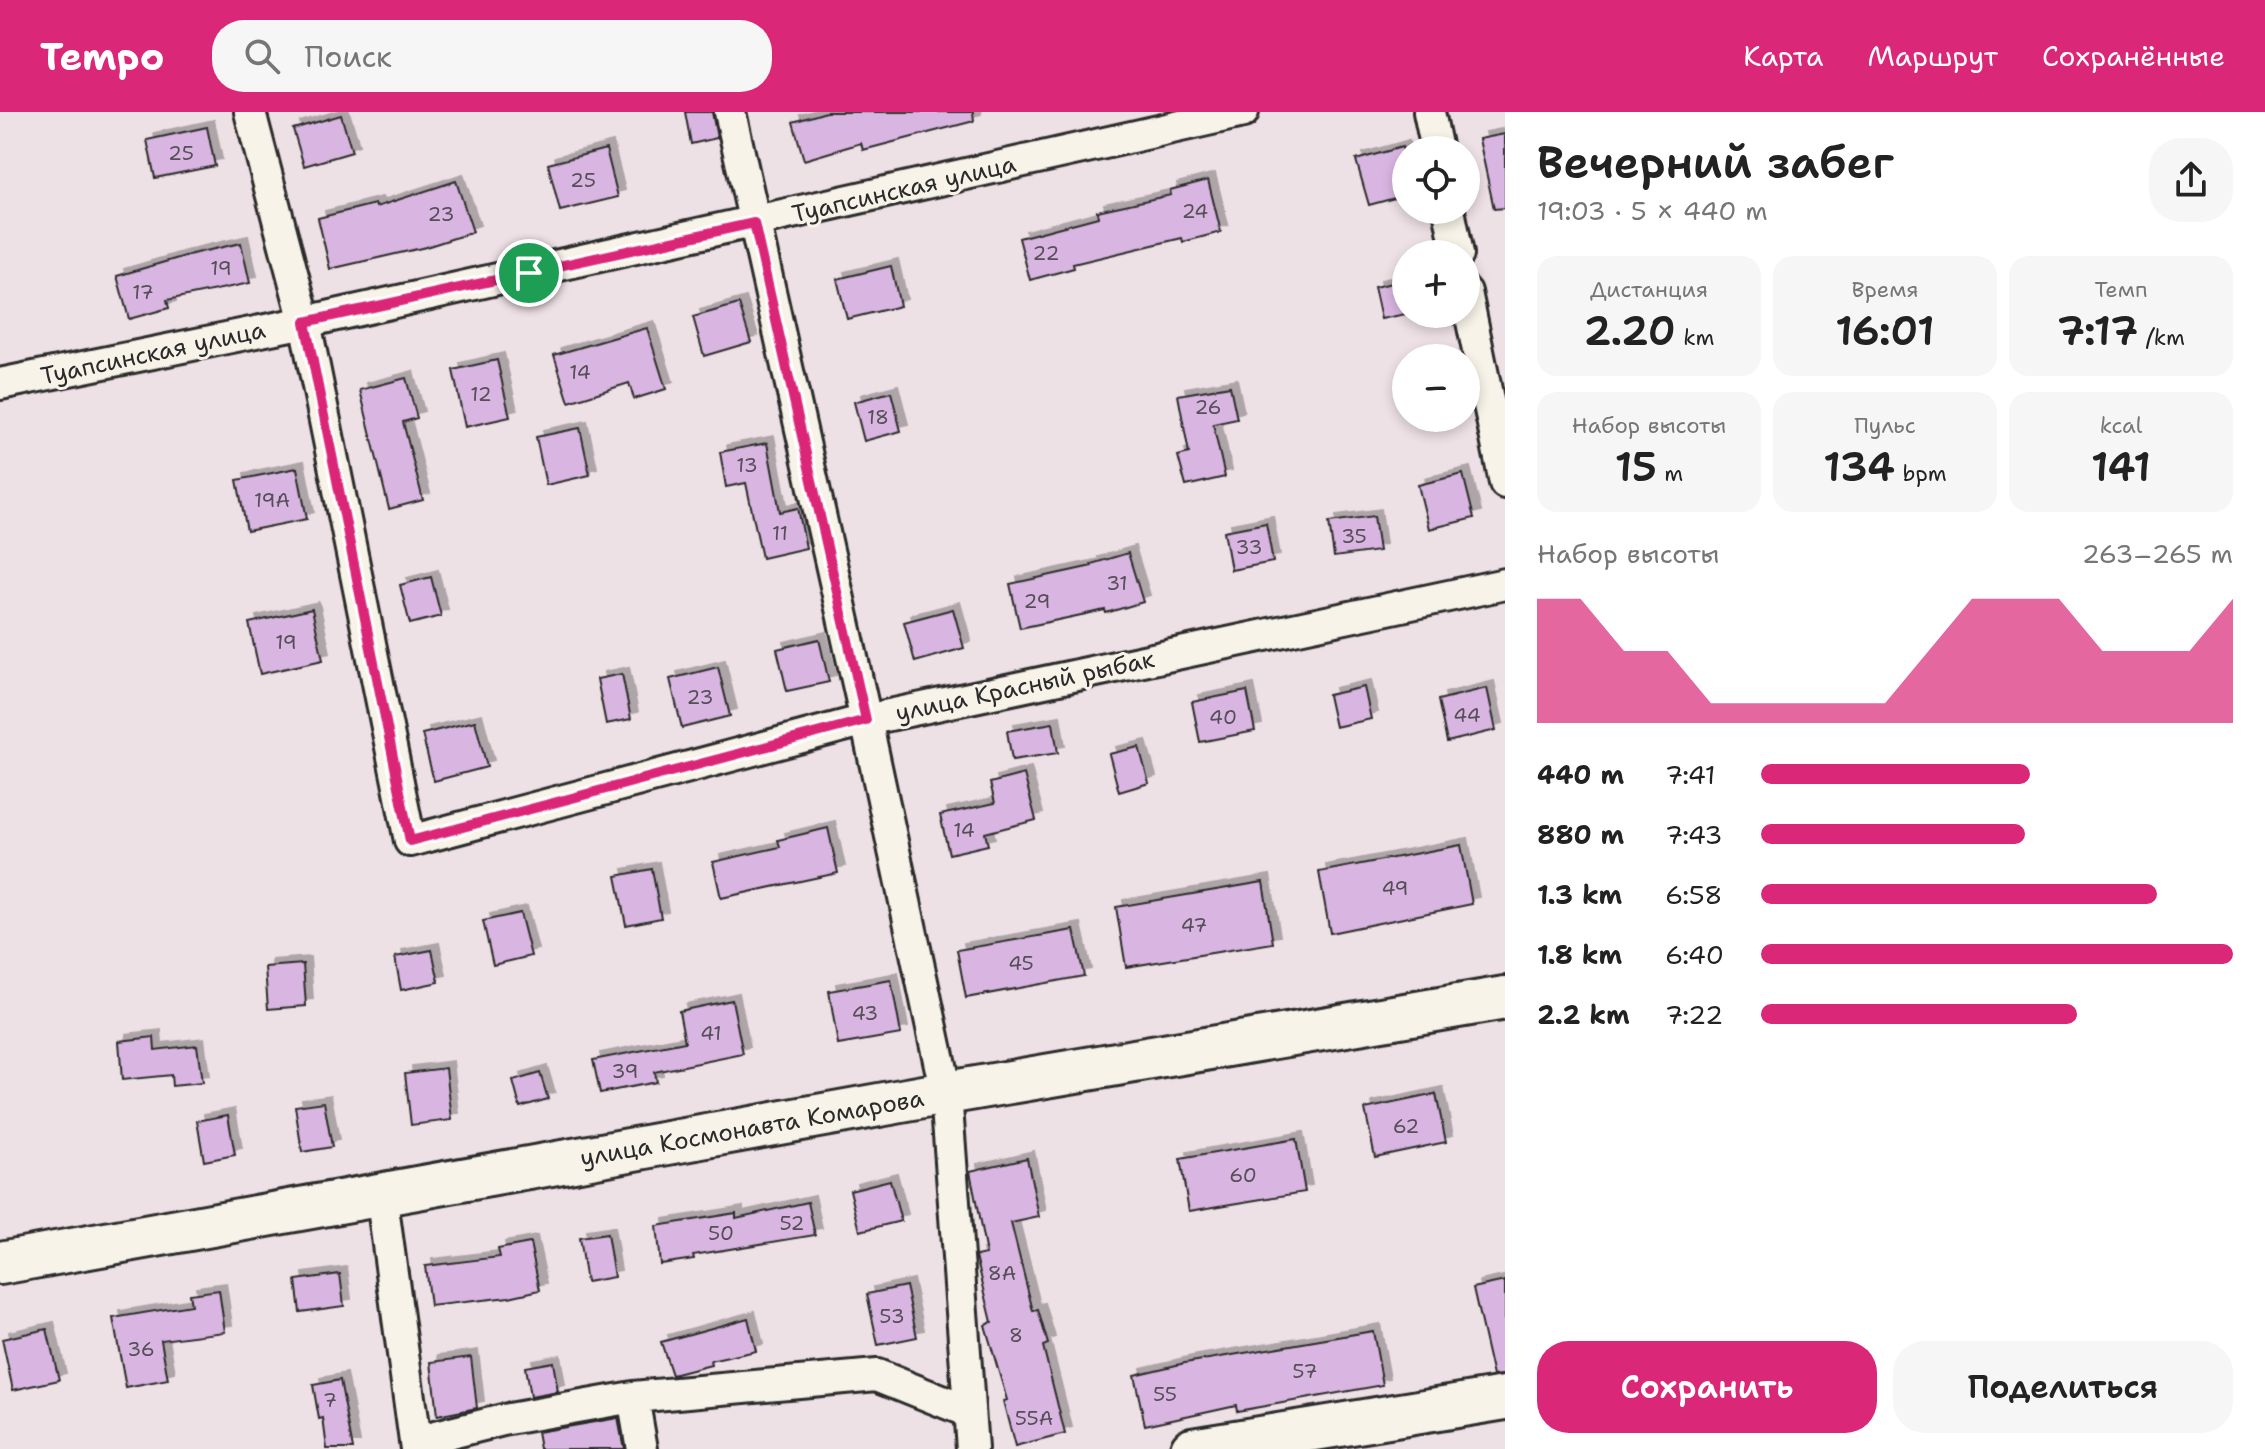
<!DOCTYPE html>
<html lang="ru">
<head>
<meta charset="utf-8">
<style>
  :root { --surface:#fff; --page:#f6f6f6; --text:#222; --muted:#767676; --accent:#db2777 }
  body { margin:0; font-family:"Shantell Sans",sans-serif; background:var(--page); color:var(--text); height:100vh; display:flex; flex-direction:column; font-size:30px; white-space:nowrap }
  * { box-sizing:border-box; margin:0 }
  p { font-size:26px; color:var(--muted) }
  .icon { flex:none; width:44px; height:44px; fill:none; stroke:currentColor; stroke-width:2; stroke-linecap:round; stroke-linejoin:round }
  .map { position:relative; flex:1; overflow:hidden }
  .panel { display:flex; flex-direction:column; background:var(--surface); width:760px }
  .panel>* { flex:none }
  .fabs { position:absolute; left:1392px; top:24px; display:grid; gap:16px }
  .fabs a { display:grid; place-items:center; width:88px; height:88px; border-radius:50%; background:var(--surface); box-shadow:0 4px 12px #0003; font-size:40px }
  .pin { position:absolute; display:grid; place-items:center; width:68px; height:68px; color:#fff; margin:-34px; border:4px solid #fff; border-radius:50%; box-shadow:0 2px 8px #0007 }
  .round { display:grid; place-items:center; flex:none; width:84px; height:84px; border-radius:32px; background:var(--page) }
  .summary { display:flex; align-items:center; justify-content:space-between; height:136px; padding:0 32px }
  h1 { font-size:44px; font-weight:600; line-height:60px }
  .metrics { display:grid; grid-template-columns:repeat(3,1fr); gap:12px; height:136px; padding:8px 32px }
  .metrics div { display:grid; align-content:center; border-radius:20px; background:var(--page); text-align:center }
  .metrics b { font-size:40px; font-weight:600 }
  .metrics small { font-size:22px; font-weight:400 }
  .metrics p { font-size:22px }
  .chart { height:224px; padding:16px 32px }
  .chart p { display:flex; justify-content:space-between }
  .chart svg { width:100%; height:144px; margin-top:8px; fill:var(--accent); opacity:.7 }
  .primary-button { display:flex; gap:16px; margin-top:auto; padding:16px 32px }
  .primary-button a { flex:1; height:92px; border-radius:32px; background:var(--accent); color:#fff; font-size:32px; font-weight:600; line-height:92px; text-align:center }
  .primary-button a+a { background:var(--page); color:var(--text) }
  ul { padding:0 32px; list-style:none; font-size:26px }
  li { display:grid; grid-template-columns:128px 96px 1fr; align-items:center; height:60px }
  li i { height:20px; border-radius:10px; background:var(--accent) }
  header { display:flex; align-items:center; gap:48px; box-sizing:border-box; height:112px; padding:0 40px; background:var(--accent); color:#fff }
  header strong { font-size:38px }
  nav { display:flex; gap:44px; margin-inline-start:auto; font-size:28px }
  .search { width:560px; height:72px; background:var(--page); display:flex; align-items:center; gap:20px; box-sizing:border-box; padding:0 28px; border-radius:32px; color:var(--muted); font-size:30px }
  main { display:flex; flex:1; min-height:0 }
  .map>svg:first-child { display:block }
</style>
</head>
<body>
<header>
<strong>Tempo</strong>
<div class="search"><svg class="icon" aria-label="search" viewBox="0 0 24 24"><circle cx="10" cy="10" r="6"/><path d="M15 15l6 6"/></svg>Поиск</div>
<nav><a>Карта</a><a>Маршрут</a><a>Сохранённые</a></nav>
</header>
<main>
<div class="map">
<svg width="1505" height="1337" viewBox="0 0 1505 1337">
  <defs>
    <filter id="shadow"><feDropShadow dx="7" dy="-7" stdDeviation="0" flood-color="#0004"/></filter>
  </defs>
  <rect width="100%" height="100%" fill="#eee1e6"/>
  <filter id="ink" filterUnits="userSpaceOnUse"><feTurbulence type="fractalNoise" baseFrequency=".0125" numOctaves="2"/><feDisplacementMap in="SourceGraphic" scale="16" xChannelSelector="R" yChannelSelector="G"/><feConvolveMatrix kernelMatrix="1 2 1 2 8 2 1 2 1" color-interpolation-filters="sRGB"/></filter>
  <g filter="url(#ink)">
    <path fill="#d9b6e1" stroke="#2b2b2b" stroke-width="2" filter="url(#shadow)" d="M 685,0 L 712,0 L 717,26 L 691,32 Z
      M 826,0 L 973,0 L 974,9 L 863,38 L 861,31 L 804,48 L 793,10 Z
      M 341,3 L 352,40 L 304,54 L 293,17 Z
      M 207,15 L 215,54 L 155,66 L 147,28 Z
      M 1505,22 L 1505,96 L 1494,97 L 1479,27 Z
      M 1402,35 L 1406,48 L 1406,83 L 1369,93 L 1356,48 Z
      M 606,37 L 618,85 L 560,99 L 548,52 Z
      M 1208,68 L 1221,120 L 1183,130 L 1182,126 L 1073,152 L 1074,156 L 1030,168 L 1019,126 L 1098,105 L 1097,99 L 1171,83 L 1170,78 Z
      M 456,69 L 473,120 L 426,135 L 330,157 L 318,106 L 375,92 L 376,95 Z
      M 241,131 L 250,171 L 167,188 L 169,196 L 129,207 L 117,164 L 192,142 Z
      M 891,154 L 900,194 L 847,207 L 837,167 Z
      M 1406,168 L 1406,202 L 1381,207 L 1374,175 Z
      M 739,192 L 751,230 L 704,244 L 693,205 Z
      M 647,216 L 666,277 L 634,287 L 629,271 L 569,290 L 554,243 Z
      M 497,248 L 510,305 L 465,315 L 453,258 Z
      M 406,266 L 417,306 L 403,310 L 423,388 L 389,397 L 360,278 Z
      M 1230,274 L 1237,307 L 1213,312 L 1225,365 L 1186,374 L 1178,344 L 1189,341 L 1178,283 Z
      M 891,280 L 901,319 L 864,329 L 854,290 Z
      M 580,316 L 590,363 L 546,373 L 536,325 Z
      M 767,331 L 780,400 L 798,396 L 806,436 L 762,446 L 746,371 L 726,375 L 720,340 Z
      M 297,356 L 307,407 L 247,419 L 237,368 Z
      M 1463,362 L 1474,406 L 1429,417 L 1418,373 Z
      M 1374,404 L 1379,439 L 1334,445 L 1329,410 Z
      M 1266,411 L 1273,450 L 1231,458 L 1224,419 Z
      M 1128,441 L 1143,490 L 1106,501 L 1105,498 L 1020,516 L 1010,472 L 1092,454 L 1091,452 Z
      M 431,465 L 441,504 L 410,512 L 400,473 Z
      M 312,497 L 323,548 L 260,562 L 249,511 Z
      M 953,497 L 964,536 L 915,550 L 904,510 Z
      M 819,527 L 829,570 L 787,579 L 777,537 Z
      M 718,555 L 730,604 L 682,616 L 670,567 Z
      M 622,562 L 631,607 L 606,612 L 597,567 Z
      M 1364,575 L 1371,607 L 1335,615 L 1328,583 Z
      M 1487,576 L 1496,618 L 1447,630 L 1438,588 Z
      M 1247,579 L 1255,619 L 1200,630 L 1192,590 Z
      M 475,609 L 487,655 L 434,669 L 422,622 Z
      M 1053,611 L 1058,641 L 1012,648 L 1007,619 Z
      M 1139,635 L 1149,671 L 1119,680 L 1109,642 Z
      M 1024,662 L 1036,708 L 985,721 L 988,733 L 949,742 L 940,703 L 995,691 L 990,671 Z
      M 828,716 L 838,761 L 721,786 L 713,750 L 780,735 L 778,728 Z
      M 1461,733 L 1472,792 L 1330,821 L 1319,760 Z
      M 652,757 L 661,806 L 626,813 L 616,764 Z
      M 1263,770 L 1273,831 L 1126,855 L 1116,795 Z
      M 520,801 L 531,844 L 493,853 L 483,809 Z
      M 1074,818 L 1084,864 L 966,886 L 957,838 Z
      M 432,838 L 439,870 L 401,878 L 395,845 Z
      M 303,852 L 306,894 L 268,897 L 265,855 Z
      M 891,868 L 901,922 L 838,933 L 829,879 Z
      M 732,888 L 743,942 L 654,960 L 656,970 L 600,981 L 593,948 L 685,930 L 679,899 Z
      M 154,925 L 155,938 L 197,933 L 202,971 L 172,974 L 171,963 L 122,968 L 119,929 Z
      M 446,956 L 452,1008 L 411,1013 L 405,961 Z
      M 540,961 L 548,987 L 520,995 L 513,969 Z
      M 1436,982 L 1446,1030 L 1375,1045 L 1365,997 Z
      M 324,990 L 332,1035 L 302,1040 L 295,994 Z
      M 228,1003 L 235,1043 L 204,1049 L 197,1009 Z
      M 1296,1027 L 1305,1080 L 1189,1099 L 1180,1047 Z
      M 1027,1046 L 1039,1105 L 1011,1111 L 1033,1199 L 1038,1198 L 1048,1232 L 1043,1234 L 1065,1322 L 1015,1335 L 1003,1289 L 1007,1288 L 985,1213 L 992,1210 L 976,1144 L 986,1142 L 970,1059 Z
      M 890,1068 L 901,1109 L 860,1119 L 850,1078 Z
      M 808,1090 L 815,1123 L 693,1143 L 694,1147 L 660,1152 L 656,1114 L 736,1101 L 736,1106 Z
      M 607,1122 L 614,1165 L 586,1170 L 579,1126 Z
      M 530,1131 L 540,1178 L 509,1185 L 430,1194 L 425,1154 L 500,1145 L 498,1137 Z
      M 340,1162 L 344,1194 L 300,1200 L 296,1168 Z
      M 1505,1169 L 1505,1263 L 1493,1264 L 1473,1176 Z
      M 906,1174 L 917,1225 L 878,1233 L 867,1182 Z
      M 219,1178 L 225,1220 L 161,1228 L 168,1268 L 126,1276 L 113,1206 L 191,1193 L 189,1182 Z
      M 748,1206 L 756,1239 L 710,1249 L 711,1253 L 672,1263 L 661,1230 Z
      M 47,1217 L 59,1268 L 13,1278 L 2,1227 Z
      M 1373,1219 L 1383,1273 L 1237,1299 L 1236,1293 L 1145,1313 L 1134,1263 L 1185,1251 Z
      M 471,1245 L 477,1296 L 437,1304 L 431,1250 Z
      M 553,1250 L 558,1280 L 530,1285 L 525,1255 Z
      M 340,1268 L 353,1337 L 327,1337 L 323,1306 L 319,1307 L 313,1273 Z
      M 618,1306 L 624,1337 L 540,1337 L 537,1320 Z"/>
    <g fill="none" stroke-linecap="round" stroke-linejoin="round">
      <defs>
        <path id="minor" d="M 250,0 L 305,210 L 410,729 L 866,608 L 1505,472
          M 730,0 L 866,608 L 946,981 L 972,1337
          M 1429,0 L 1437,38
          M 1449,98 L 1458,142
          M 1466,180 L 1505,371
          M 0,272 L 305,210 L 1243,0
          M 381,1081 L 416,1337
          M 633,1285 L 642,1337
          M 415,1330 L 503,1308 L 633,1285 L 877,1263 L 969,1300"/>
        <path id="secondary" d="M 0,1151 L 946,981 L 1505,886
          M 1192,1337 L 1505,1286"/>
      </defs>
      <use href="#minor" stroke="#2b2b2b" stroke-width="36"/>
      <use href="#secondary" stroke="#2b2b2b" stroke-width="48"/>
      <use href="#minor" stroke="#f7f3e8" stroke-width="30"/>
      <use href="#secondary" stroke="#f7f3e8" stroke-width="42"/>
    </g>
  </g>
  <g fill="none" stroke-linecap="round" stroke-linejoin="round" filter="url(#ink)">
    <defs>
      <path id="route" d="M 754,111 L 866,608 L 410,729 L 305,210 Z"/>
    </defs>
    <use href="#route" stroke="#fff" stroke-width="16"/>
    <use href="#route" stroke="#db2777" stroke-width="10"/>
  </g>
  <g text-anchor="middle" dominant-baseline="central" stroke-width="6" stroke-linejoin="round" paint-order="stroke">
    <g font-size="20" fill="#564e58">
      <text x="181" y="41">25</text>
      <text x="583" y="68">25</text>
      <text x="1195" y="99">24</text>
      <text x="441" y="102">23</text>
      <text x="1046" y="141">22</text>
      <text x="221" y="156">19</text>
      <text x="143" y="180">17</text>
      <text x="580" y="260">14</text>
      <text x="481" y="282">12</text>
      <text x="1208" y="295">26</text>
      <text x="878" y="305">18</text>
      <text x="747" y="353">13</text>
      <text x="272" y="388">19А</text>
      <text x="780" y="421">11</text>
      <text x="1354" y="424">35</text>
      <text x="1249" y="435">33</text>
      <text x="1117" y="471">31</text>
      <text x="1037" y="489">29</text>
      <text x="286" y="530">19</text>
      <text x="700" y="585">23</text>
      <text x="1467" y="603">44</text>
      <text x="1223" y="605">40</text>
      <text x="964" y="718">14</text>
      <text x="1395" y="776">49</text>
      <text x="1194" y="813">47</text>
      <text x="1021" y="851">45</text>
      <text x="865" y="901">43</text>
      <text x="711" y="921">41</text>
      <text x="625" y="959">39</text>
      <text x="1406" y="1014">62</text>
      <text x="1243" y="1063">60</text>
      <text x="792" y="1111">52</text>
      <text x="721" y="1121">50</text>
      <text x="1002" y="1161">8А</text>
      <text x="892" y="1204">53</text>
      <text x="1016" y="1223">8</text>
      <text x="141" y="1237">36</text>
      <text x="1305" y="1259">57</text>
      <text x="1165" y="1282">55</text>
      <text x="330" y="1288">7</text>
      <text x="1034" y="1306">55А</text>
    </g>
    <g font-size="24" fill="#2b2b2b" stroke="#f7f3e8">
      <text transform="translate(904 77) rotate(-13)">Туапсинская улица</text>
      <text transform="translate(153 241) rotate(-12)">Туапсинская улица</text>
      <text transform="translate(1025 574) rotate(-12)">улица Красный рыбак</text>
      <text transform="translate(752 1016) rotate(-10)">улица Космонавта Комарова</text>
    </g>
  </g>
</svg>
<div class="fabs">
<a><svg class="icon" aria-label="locate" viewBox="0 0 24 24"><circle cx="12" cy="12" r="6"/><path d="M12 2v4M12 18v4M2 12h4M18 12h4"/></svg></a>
<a>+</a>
<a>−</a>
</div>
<div class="pin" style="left:529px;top:161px;background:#1e9e55"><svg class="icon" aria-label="arrive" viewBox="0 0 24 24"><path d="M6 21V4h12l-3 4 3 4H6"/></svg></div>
</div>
<section class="panel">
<div class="summary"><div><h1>Вечерний забег</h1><p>19:03 · 5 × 440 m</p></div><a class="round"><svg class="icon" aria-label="share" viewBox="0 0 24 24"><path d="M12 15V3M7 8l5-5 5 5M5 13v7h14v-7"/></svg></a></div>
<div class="metrics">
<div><p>Дистанция</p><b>2.20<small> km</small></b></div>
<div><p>Время</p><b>16:01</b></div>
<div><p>Темп</p><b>7:17<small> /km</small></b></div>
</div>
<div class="metrics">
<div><p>Набор высоты</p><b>15<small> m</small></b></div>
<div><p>Пульс</p><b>134<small> bpm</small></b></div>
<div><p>kcal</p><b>141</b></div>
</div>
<div class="chart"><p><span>Набор высоты</span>263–265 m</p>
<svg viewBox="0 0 160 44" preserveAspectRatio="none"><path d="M0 44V6L10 6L20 22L30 22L40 38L50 38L60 38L70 38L80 38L90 22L100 6L110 6L120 6L130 22L140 22L150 22L160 6V44z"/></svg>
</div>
<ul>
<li><b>440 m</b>7:41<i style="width:57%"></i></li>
<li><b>880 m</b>7:43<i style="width:56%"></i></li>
<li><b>1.3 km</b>6:58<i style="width:84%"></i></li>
<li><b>1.8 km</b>6:40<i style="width:100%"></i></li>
<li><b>2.2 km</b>7:22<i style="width:67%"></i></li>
</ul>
<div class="primary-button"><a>Сохранить</a><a>Поделиться</a></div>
</section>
</main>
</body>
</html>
